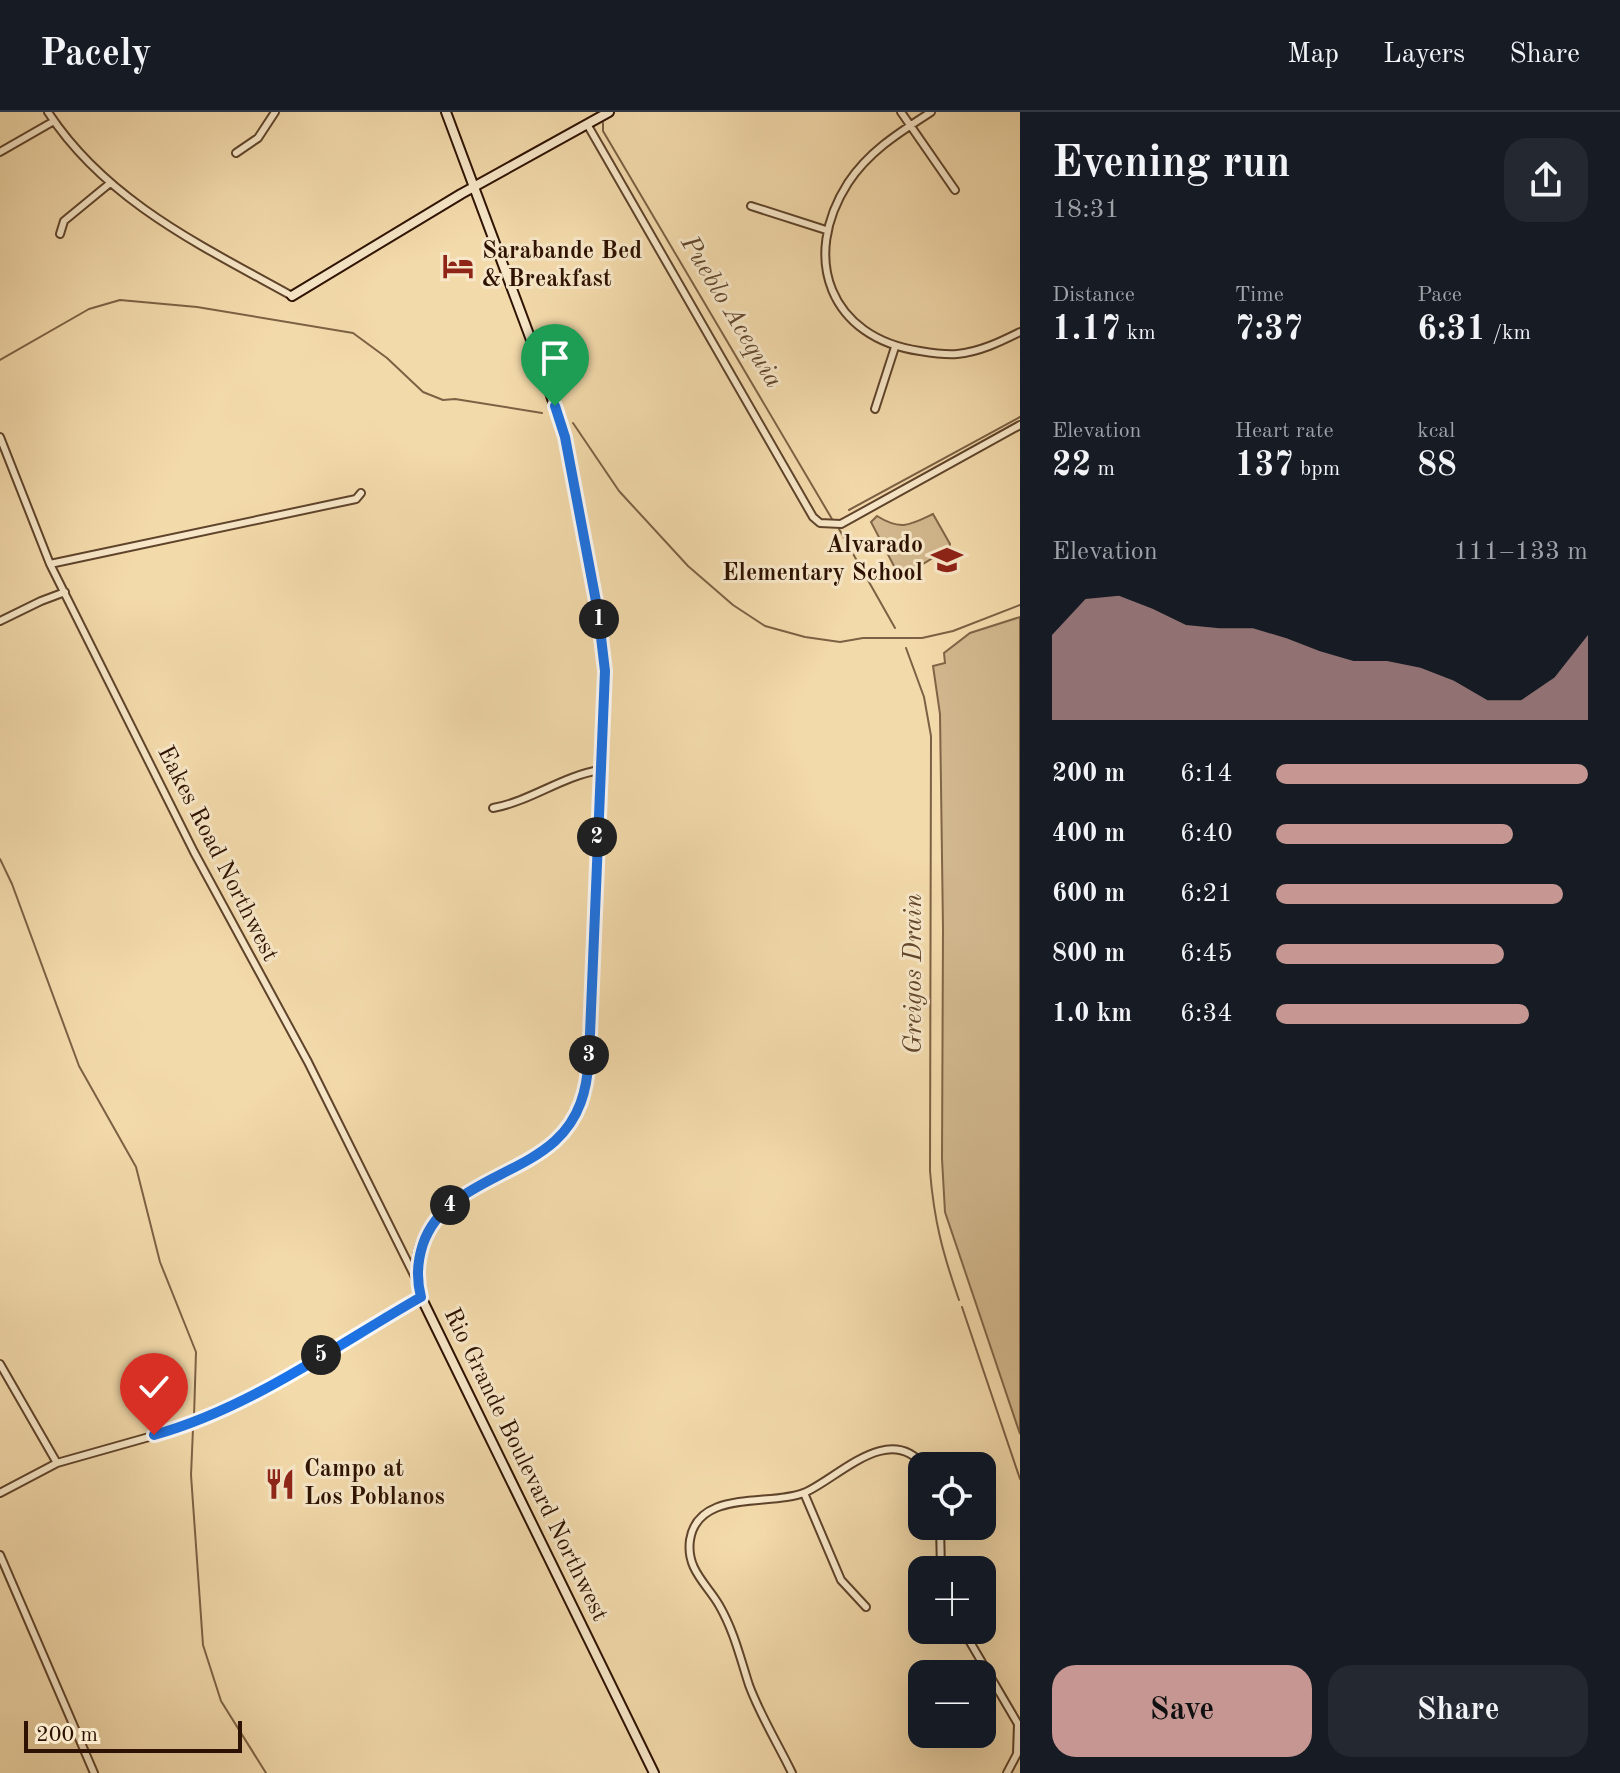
<!DOCTYPE html>
<html lang="en">
<head>
<meta charset="utf-8">
<style>
  :root { --surface:#171b24; --page:#242831; --text:#f1f3f6; --muted:#9ea1a6; --line:#363941; --accent:#c59692 }
  body { margin:0; font-family:"Old Standard TT",serif; background:var(--page); color:var(--text); height:100vh; display:flex; flex-direction:column; font-size:30px; white-space:nowrap }
  * { box-sizing:border-box; margin:0 }
  p { font-size:26px; color:var(--muted) }
  .icon { flex:none; width:44px; height:44px; fill:none; stroke:currentColor; stroke-width:2; stroke-linecap:round; stroke-linejoin:round }
  .map { position:relative; flex:1; overflow:hidden }
  .panel { display:flex; flex-direction:column; background:var(--surface); width:600px }
  .panel>* { flex:none }
  .fabs { position:absolute; left:908px; top:1340px; display:grid; gap:16px }
  .fabs a { display:grid; place-items:center; width:88px; height:88px; border-radius:16px; background:var(--surface); box-shadow:0 8px 32px #0002; font-size:40px }
  .scale { position:absolute; left:24px; bottom:20px; width:218px; box-sizing:border-box; padding-left:8px; border:4px solid #2e1200; border-top:0; font-size:22px; line-height:28px; white-space:nowrap; color:#2e1200; -webkit-text-stroke:6px #f7e7c8; paint-order:stroke }
  .pin { position:absolute; display:grid; place-items:center; width:68px; height:68px; color:#fff; margin:-82px -34px; border-radius:50% 50% 50% 0; rotate:-45deg; box-shadow:0 0 8px #0007 }
  .pin .icon { rotate:45deg }
  .km { position:absolute; width:40px; height:40px; margin:-20px; border-radius:50%; background:#222; color:#fff; font-size:22px; line-height:40px; text-align:center }
  .round { display:grid; place-items:center; flex:none; width:84px; height:84px; border-radius:24px; background:var(--page) }
  .headline { display:flex; align-items:center; justify-content:space-between; height:136px; padding:0 32px }
  h1 { font-size:44px; font-weight:600; line-height:60px }
  .stats { display:grid; grid-template-columns:repeat(3,1fr); gap:12px; height:136px; padding:8px 32px }
  .stats div { display:grid; align-content:center }
  .stats b { font-size:34px; font-weight:600 }
  .stats small { font-size:22px; font-weight:400 }
  .stats p { font-size:22px }
  .chart { height:224px; padding:16px 32px }
  .chart p { display:flex; justify-content:space-between }
  .chart svg { width:100%; height:144px; margin-top:8px; fill:var(--accent); opacity:.7 }
  .button { display:flex; gap:16px; margin-top:auto; padding:16px 32px }
  .button a { flex:1; height:92px; border-radius:24px; background:var(--accent); color:#111; font-size:32px; font-weight:600; line-height:92px; text-align:center }
  .button a+a { background:var(--page); color:var(--text) }
  ul { padding:0 32px; list-style:none; font-size:26px }
  li { display:grid; grid-template-columns:128px 96px 1fr; align-items:center; height:60px }
  li i { height:20px; border-radius:10px; background:var(--accent) }
  header { display:flex; align-items:center; gap:48px; box-sizing:border-box; height:112px; padding:0 40px; background:var(--surface); border-bottom:2px solid var(--line) }
  header strong { font-size:38px }
  nav { display:flex; gap:44px; margin-inline-start:auto; font-size:28px }
  main { display:flex; flex:1; min-height:0 }
  .map>svg:first-child { display:block }
</style>
</head>
<body>
<header>
<strong>Pacely</strong>
<nav><a>Map</a><a>Layers</a><a>Share</a></nav>
</header>
<main>
<div class="map">
<svg width="1020" height="1661" viewBox="0 0 1020 1661">
  <rect width="100%" height="100%" fill="#f3daab"/>
  <filter id="stains"><feTurbulence type="fractalNoise" baseFrequency=".0025" numOctaves="4"/><feColorMatrix values="0 0 0 0 .2 0 0 0 0 .09 0 0 0 0 .02 0 0 0 .5 -.17"/></filter>
  <radialGradient id="worn" r=".72"><stop offset=".6" stop-color="#630" stop-opacity="0"/><stop offset="1" stop-color="#630" stop-opacity=".3"/></radialGradient>
  <path fill="#d2b88e" stroke="#806547" stroke-width="2" d="M 933,402 L 950,432 L 949,436 L 908,461 L 901,463 L 896,458 L 871,410 L 877,404 C 901,419 910,413 933,402 Z
    M 1020,505 L 1020,1322 L 945,1100 L 942,1047 L 943,817 L 940,602 L 933,554 L 945,551 L 944,541 L 970,521 Z"/>
  <g fill="none" stroke-linecap="round" stroke-linejoin="round">
    <path stroke="#7c6144" stroke-width="2" d="M 603,11 L 603,19 L 832,407
      M 0,248 L 89,197 L 120,188 L 197,195 L 353,221 L 387,246 L 423,280 L 443,288 L 455,287 L 542,301
      M 573,311 L 619,379 L 688,454 L 733,493 L 765,514 L 805,525 L 840,530 L 863,526 L 922,526 L 953,519 L 1020,493
      M 849,398 L 1020,305
      M 839,417 L 895,516
      M 906,536 L 924,585 L 931,624 L 930,1059 C 934,1109 943,1142 959,1188
      M 0,747 L 12,772 L 79,954 L 136,1055 L 160,1150 L 196,1240 L 194,1305
      M 962,1195 L 1020,1367
      M 193,1317 L 191,1363 L 203,1533 L 221,1589 L 266,1661"/>
    <defs>
      <path id="street" d="M 48,0 C 106,89 202,134 292,184
        M 901,0 L 955,78
        M 931,0 C 900,20 869,39 848,71 C 800,146 830,226 920,239 C 932,241 945,243 957,242 C 979,240 1000,230 1020,220
        M 587,12 L 813,405 L 820,411 L 841,412 L 1020,313
        M 0,40 L 54,9
        M 236,41 L 258,26 L 275,0
        M 751,94 L 826,118
        M 60,122 L 64,109 L 109,72
        M 875,297 L 895,235
        M 0,325 L 50,452 L 194,740 L 308,950 L 417,1169
        M 50,452 L 356,387 L 361,381
        M 0,509 L 41,489 L 65,480
        M 493,696 C 531,689 562,664 600,658
        M 0,1252 L 57,1351
        M 0,1381 L 57,1351 L 188,1314 L 231,1294 L 421,1185
        M 804,1381 L 841,1468 L 866,1495
        M 940,1414 L 941,1458
        M 0,1443 L 94,1661
        M 963,1518 L 1018,1612 L 1017,1642 L 1007,1661
        M 792,1661 C 778,1632 760,1603 749,1573 C 740,1545 734,1519 719,1493 C 706,1471 686,1457 690,1428 C 698,1376 772,1395 806,1380 C 839,1365 889,1310 924,1354"/>
      <path id="secondary" d="M 446,0 L 543,260 L 565,325 L 598,500 L 605,559 L 586,979 C 579,998 570,1017 553,1030 C 500,1074 394,1093 421,1185 L 654,1661
        M 292,184 L 461,82 L 609,0"/>
    </defs>
    <use href="#street" stroke="#5f442b" stroke-width="10"/>
    <use href="#secondary" stroke="#2e1200" stroke-width="12"/>
    <use href="#street" stroke="#f7e7c8" stroke-width="6"/>
    <use href="#secondary" stroke="#f7e7c8" stroke-width="8"/>
  </g>
  <g fill="none" stroke-linecap="round" stroke-linejoin="round">
    <defs>
      <path id="route" d="M 154,1323 C 251,1296 335,1234 421,1185 C 416,1166 417,1150 423,1132 C 443,1074 514,1066 555,1029 C 580,1006 587,978 589,946 L 605,559 L 598,500 L 565,325 L 555,294"/>
    </defs>
    <use href="#route" stroke="#fff" stroke-width="16"/>
    <use href="#route" stroke="#1a73e8" stroke-width="10"/>
  </g>
  <defs>
    <symbol id="hotel-bare" viewBox="-9 -9 18 18"><path d="M-6-4.5h1.5V1H6V5H4.5V3h-9V5H-6ZM-4 0a1.8 1.8 0 1 1 3.6 0ZM.5 0V-2.5h3Q6-2.5 6 0Z" fill="#8f2418" stroke="#f7e7c8" stroke-width="2.5" paint-order="stroke"/></symbol>
    <symbol id="school-bare" viewBox="-9 -9 18 18"><path d="M0-5L7-2L0 1L-7-2ZM-4 1L0 2.5L4 1V4Q0 6-4 4Z" fill="#8f2418" stroke="#f7e7c8" stroke-width="2.5" paint-order="stroke"/></symbol>
    <symbol id="restaurant-bare" viewBox="-9 -9 18 18"><path d="M-5-6h1v4h1v-4h1v4h1v-4h1v5L-1.5 .5V6h-2V.5L-5-1ZM5-6V6H3V1.5H1.5Q1.5-4 5-6Z" fill="#8f2418" stroke="#f7e7c8" stroke-width="2.5" paint-order="stroke"/></symbol>
  </defs>
  <g fill-rule="evenodd">
    <use href="#hotel-bare" x="436" y="132" width="44" height="44"/>
    <use href="#school-bare" x="925" y="426" width="44" height="44"/>
    <use href="#restaurant-bare" x="258" y="1350" width="44" height="44"/>
  </g>
  <g text-anchor="middle" dominant-baseline="central" stroke-width="6" stroke-linejoin="round" paint-order="stroke">
    <g font-size="24" font-weight="bold" fill="#2e1200" stroke="#f7e7c8" text-anchor="start">
      <text x="482" y="140">Sarabande Bed<tspan x="482" dy="28">&amp; Breakfast</tspan></text>
      <text x="923" y="434" text-anchor="end">Alvarado<tspan x="923" dy="28">Elementary School</tspan></text>
      <text x="304" y="1358">Campo at<tspan x="304" dy="28">Los Poblanos</tspan></text>
    </g>
    <g font-size="24" fill="#2e1200" stroke="#f7e7c8">
      <text transform="translate(217 742) rotate(63)">Eakes Road Northwest</text>
      <text transform="translate(525 1353) rotate(64)">Rio Grande Boulevard Northwest</text>
    </g>
    <g font-size="26" font-style="italic" fill="#62472d" stroke="#f7e7c8">
      <text transform="translate(731 200) rotate(59)">Pueblo Acequia</text>
      <text transform="translate(914 862) rotate(-90)">Greigos Drain</text>
    </g>
  </g>
  <rect width="100%" height="100%" filter="url(#stains)"/>
  <rect width="100%" height="100%" fill="url(#worn)"/>
</svg>
<div class="fabs">
<a><svg class="icon" aria-label="locate" viewBox="0 0 24 24"><circle cx="12" cy="12" r="6"/><path d="M12 2v4M12 18v4M2 12h4M18 12h4"/></svg></a>
<a>+</a>
<a>−</a>
</div>
<div class="scale">200 m</div>
<div class="pin" style="left:555px;top:294px;background:#1e9e55"><svg class="icon" aria-label="arrive" viewBox="0 0 24 24"><path d="M6 21V4h12l-3 4 3 4H6"/></svg></div>
<div class="pin" style="left:154px;top:1323px;background:#d93025"><svg class="icon" aria-label="check" viewBox="0 0 24 24"><path d="M5 12l5 5 9-10"/></svg></div>
<b class="km" style="left:599px;top:507px">1</b>
<b class="km" style="left:597px;top:725px">2</b>
<b class="km" style="left:589px;top:943px">3</b>
<b class="km" style="left:450px;top:1093px">4</b>
<b class="km" style="left:321px;top:1243px">5</b>
</div>
<section class="panel">
<div class="headline"><div><h1>Evening run</h1><p>18:31</p></div><a class="round"><svg class="icon" aria-label="share" viewBox="0 0 24 24"><path d="M12 15V3M7 8l5-5 5 5M5 13v7h14v-7"/></svg></a></div>
<div class="stats">
<div><p>Distance</p><b>1.17<small> km</small></b></div>
<div><p>Time</p><b>7:37</b></div>
<div><p>Pace</p><b>6:31<small> /km</small></b></div>
</div>
<div class="stats">
<div><p>Elevation</p><b>22<small> m</small></b></div>
<div><p>Heart rate</p><b>137<small> bpm</small></b></div>
<div><p>kcal</p><b>88</b></div>
</div>
<div class="chart"><p><span>Elevation</span>111–133 m</p>
<svg viewBox="0 0 160 44" preserveAspectRatio="none"><path d="M0 44V18L10 7L20 6L30 10L40 15L50 16L60 16L70 19L80 23L90 26L100 26L110 28L120 32L130 38L140 38L150 31L160 18V44z"/></svg>
</div>
<ul>
<li><b>200 m</b>6:14<i style="width:100%"></i></li>
<li><b>400 m</b>6:40<i style="width:76%"></i></li>
<li><b>600 m</b>6:21<i style="width:92%"></i></li>
<li><b>800 m</b>6:45<i style="width:73%"></i></li>
<li><b>1.0 km</b>6:34<i style="width:81%"></i></li>
</ul>
<div class="button"><a>Save</a><a>Share</a></div>
</section>
</main>
</body>
</html>
